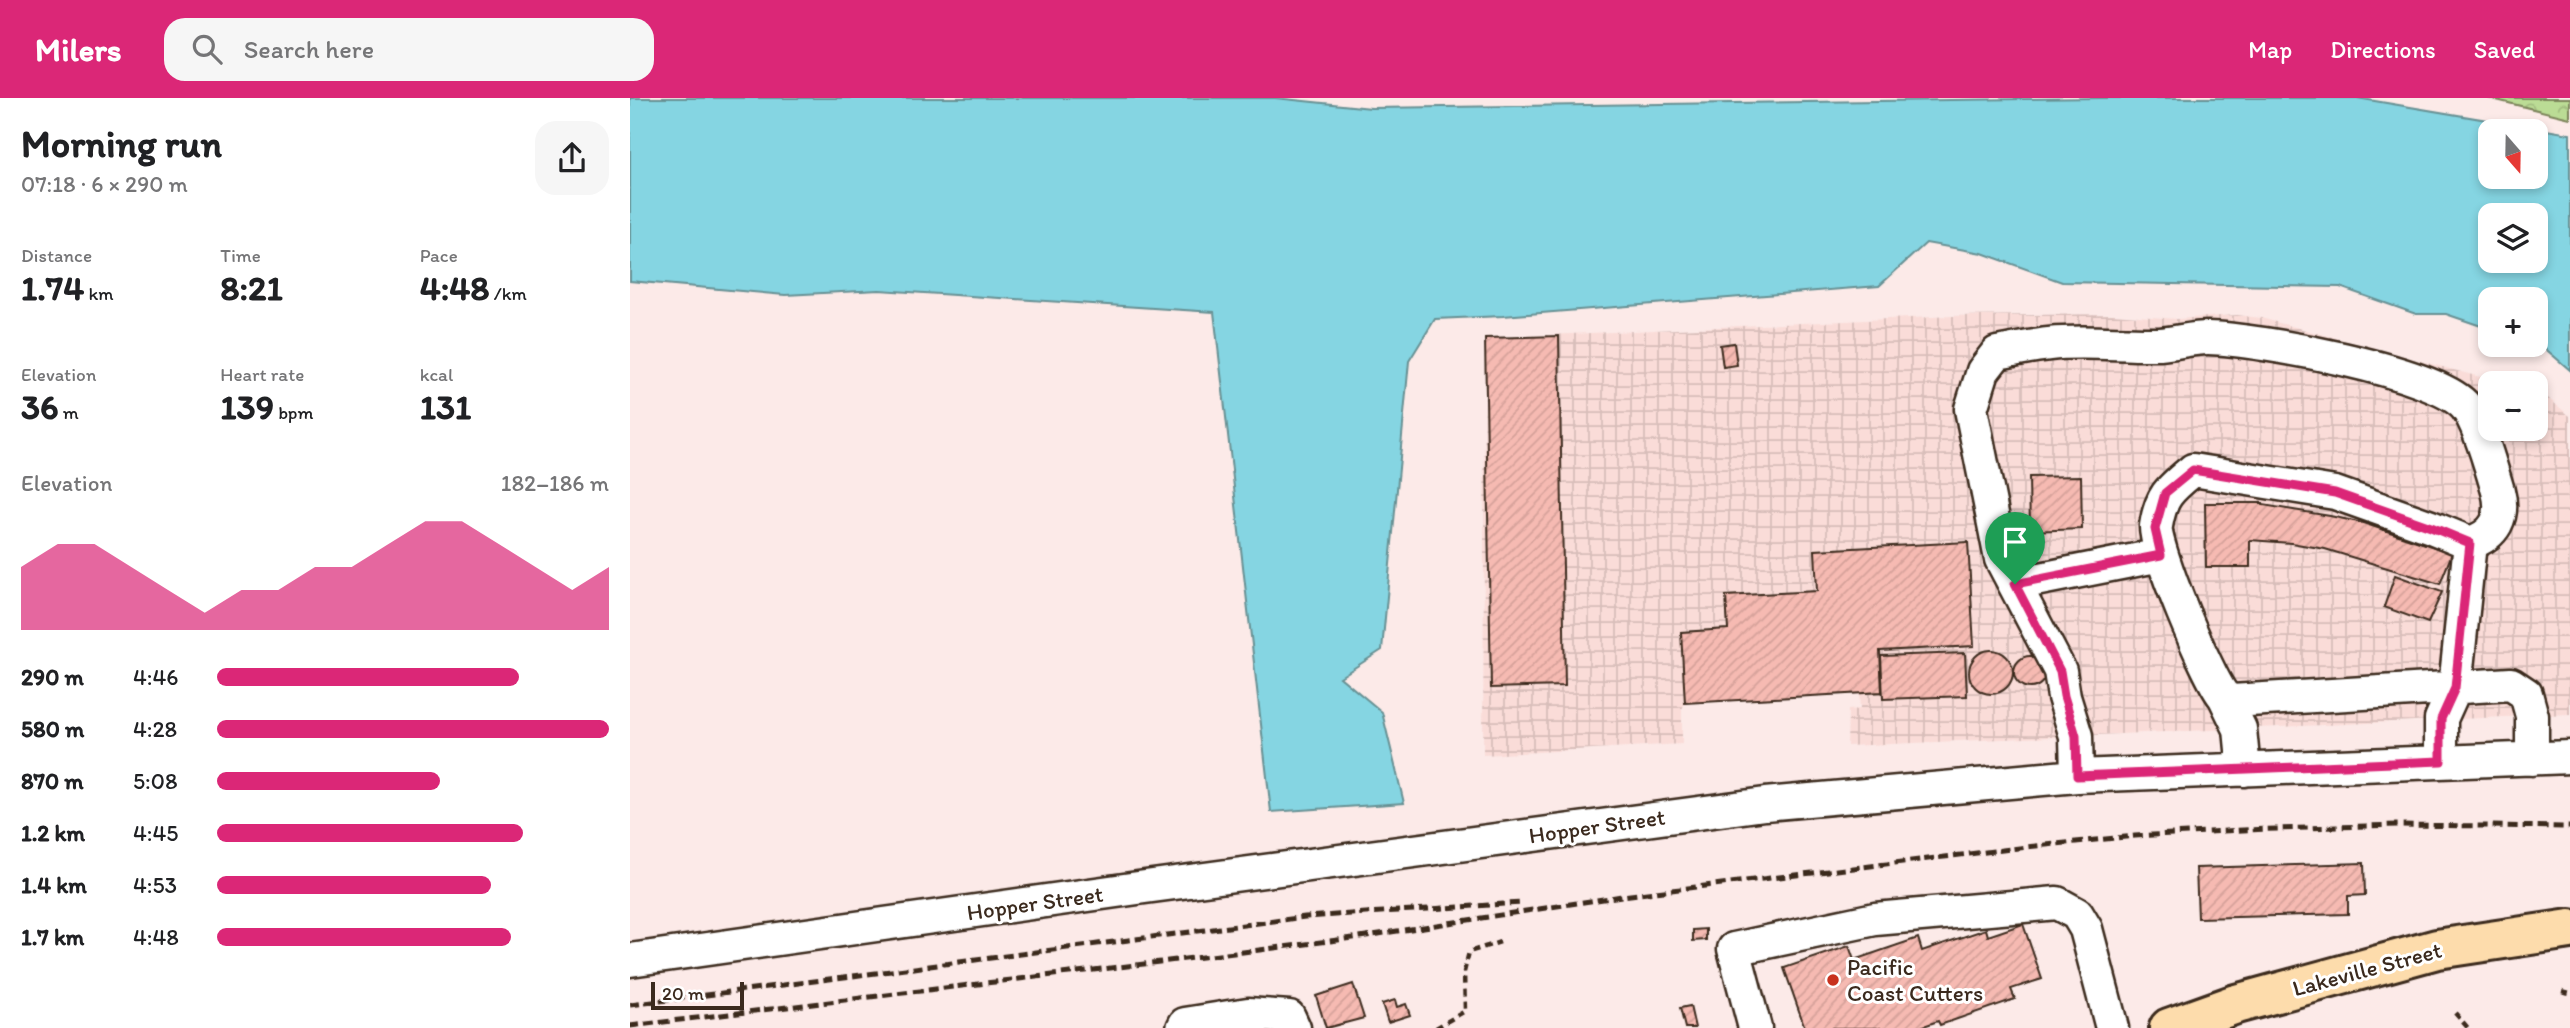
<!DOCTYPE html>
<html lang="en">
<head>
<meta charset="utf-8">
<style>
  :root { --surface:#fff; --page:#f6f6f6; --text:#202124; --muted:#757577; --accent:#db2777 }
  body { margin:0; font-family:Itim,sans-serif; background:var(--page); color:var(--text); height:100vh; display:flex; flex-direction:column; font-size:26px; white-space:nowrap }
  * { box-sizing:border-box; margin:0 }
  p { font-size:23px; color:var(--muted) }
  .icon { flex:none; width:38px; height:38px; fill:none; stroke:currentColor; stroke-width:2; stroke-linecap:round; stroke-linejoin:round }
  .map { position:relative; flex:1; overflow:hidden }
  .panel { display:flex; flex-direction:column; background:var(--surface); width:630px }
  .panel>* { flex:none }
  .needle { width:46px; rotate:160deg }
  .tools { position:absolute; left:1848px; top:21px; display:grid; gap:14px }
  .tools a { display:grid; place-items:center; width:70px; height:70px; border-radius:14px; background:var(--surface); box-shadow:0 4px 10px #0003; font-size:35px }
  .scale { position:absolute; left:21px; bottom:18px; width:93px; box-sizing:border-box; padding-left:7px; border:4px solid #3b2a1e; border-top:0; font-size:19px; line-height:24px; white-space:nowrap; color:#3b2a1e; -webkit-text-stroke:5px #fff; paint-order:stroke }
  .pin { position:absolute; display:grid; place-items:center; width:60px; height:60px; color:#fff; margin:-72px -30px; border-radius:50% 50% 50% 0; rotate:-45deg; box-shadow:0 0 7px #0007 }
  .pin .icon { rotate:45deg }
  .round { display:grid; place-items:center; flex:none; width:74px; height:74px; border-radius:21px; background:var(--page) }
  .overview { display:flex; align-items:center; justify-content:space-between; height:119px; padding:0 21px }
  h1 { font-size:38px; font-weight:700; line-height:52px }
  .stats { display:grid; grid-template-columns:repeat(3,1fr); gap:10px; height:119px; padding:7px 21px }
  .stats div { display:grid; align-content:center }
  .stats b { font-size:35px; font-weight:700 }
  .stats small { font-size:19px; font-weight:400 }
  .stats p { font-size:19px }
  .chart { height:196px; padding:14px 21px }
  .chart p { display:flex; justify-content:space-between }
  .chart svg { width:100%; height:126px; margin-top:7px; fill:var(--accent); opacity:.7 }
  ul { padding:0 21px; list-style:none; font-size:23px }
  li { display:grid; grid-template-columns:112px 84px 1fr; align-items:center; height:52px }
  li i { height:18px; border-radius:9px; background:var(--accent) }
  header { display:flex; align-items:center; gap:42px; box-sizing:border-box; height:98px; padding:0 35px; background:var(--accent); color:#fff }
  header strong { font-size:33px }
  nav { display:flex; gap:38px; margin-inline-start:auto; font-size:24px }
  .search { width:490px; height:63px; background:var(--page); display:flex; align-items:center; gap:18px; box-sizing:border-box; padding:0 24px; border-radius:21px; color:var(--muted); font-size:26px }
  main { display:flex; flex:1; min-height:0 }
  .map>svg:first-child { display:block }
</style>
</head>
<body>
<header>
<strong>Milers</strong>
<div class="search"><svg class="icon" aria-label="search" viewBox="0 0 24 24"><circle cx="10" cy="10" r="6"/><path d="M15 15l6 6"/></svg>Search here</div>
<nav><a>Map</a><a>Directions</a><a>Saved</a></nav>
</header>
<main>
<section class="panel">
<div class="overview"><div><h1>Morning run</h1><p>07:18 · 6 × 290 m</p></div><a class="round"><svg class="icon" aria-label="share" viewBox="0 0 24 24"><path d="M12 15V3M7 8l5-5 5 5M5 13v7h14v-7"/></svg></a></div>
<div class="stats">
<div><p>Distance</p><b>1.74<small> km</small></b></div>
<div><p>Time</p><b>8:21</b></div>
<div><p>Pace</p><b>4:48<small> /km</small></b></div>
</div>
<div class="stats">
<div><p>Elevation</p><b>36<small> m</small></b></div>
<div><p>Heart rate</p><b>139<small> bpm</small></b></div>
<div><p>kcal</p><b>131</b></div>
</div>
<div class="chart"><p><span>Elevation</span>182–186 m</p>
<svg viewBox="0 0 160 44" preserveAspectRatio="none"><path d="M0 44V22L10 14L20 14L30 22L40 30L50 38L60 30L70 30L80 22L90 22L100 14L110 6L120 6L130 14L140 22L150 30L160 22V44z"/></svg>
</div>
<ul>
<li><b>290 m</b>4:46<i style="width:77%"></i></li>
<li><b>580 m</b>4:28<i style="width:100%"></i></li>
<li><b>870 m</b>5:08<i style="width:57%"></i></li>
<li><b>1.2 km</b>4:45<i style="width:78%"></i></li>
<li><b>1.4 km</b>4:53<i style="width:70%"></i></li>
<li><b>1.7 km</b>4:48<i style="width:75%"></i></li>
</ul>
</section>
<div class="map">
<svg width="1940" height="930" viewBox="0 0 1940 930">
  <defs>
    <pattern id="industrial-grid" width="8" height="8" patternUnits="userSpaceOnUse" patternTransform="scale(1.75)"><rect width="8" height="8" fill="#fadcd8"/><path d="M0 4h8M4 0v8" fill="none" stroke="#d7bdb9"/></pattern>
    <pattern id="park-crowns" width="20" height="18" patternUnits="userSpaceOnUse" patternTransform="scale(1.75)"><rect width="20" height="18" fill="#bbdc95"/><path d="M2 6a3 3 0 1 1 6 0M12 15a3 3 0 1 1 6 0" fill="none" stroke="#a2bd80"/></pattern>
    <pattern id="building-hatch" width="6" height="6" patternUnits="userSpaceOnUse" patternTransform="scale(1.75)"><rect width="6" height="6" fill="#f6bab2"/><path d="M-1 1l2-2M0 6l6-6M5 7l2-2" fill="none" stroke="#d4a099"/></pattern>
  </defs>
  <rect width="100%" height="100%" fill="#fceae8"/>
  <filter id="ink" filterUnits="userSpaceOnUse"><feTurbulence type="fractalNoise" baseFrequency=".0143" numOctaves="2"/><feDisplacementMap in="SourceGraphic" scale="14" xChannelSelector="R" yChannelSelector="G"/><feConvolveMatrix kernelMatrix="1 2 1 2 8 2 1 2 1" color-interpolation-filters="sRGB"/></filter>
  <g filter="url(#ink)">
    <path fill="url(#industrial-grid)" d="M 1483,216 L 1547,221 L 1607,217 L 1631,220 L 1872,285 L 1860,285 L 1860,331 L 1906,331 L 1906,294 L 1913,296 L 1940,318 L 1940,616 L 1217,648 L 1218,612 L 1230,611 L 1229,596 L 1055,605 L 1052,611 L 1052,646 L 853,657 L 855,240 L 1322,218 Z"/>
    <path fill="url(#park-crowns)" stroke="#7b835a" stroke-width="2" d="M 1858,0 L 1940,0 L 1940,20 Z"/>
    <path fill="#85d5e2" stroke="#679194" stroke-width="2" fill-rule="evenodd" d="M 0,0 L 645,0 L 741,10 L 1471,0 L 1727,0 L 1940,36 L 1940,272 L 1912,248 L 1906,246 L 1906,201 L 1860,201 L 1860,231 L 1816,216 L 1786,216 L 1710,189 L 1432,184 L 1352,155 L 1296,145 L 1249,188 L 873,218 L 805,221 L 779,263 L 752,552 L 710,579 L 752,614 L 774,705 L 641,714 L 584,214 L 249,192 L 155,197 L 0,183 ZM 1860,33 L 1906,33 L 1906,79 L 1860,79 ZM 1860,117 L 1906,117 L 1906,163 L 1860,163 Z"/>
    <path fill="url(#building-hatch)" stroke="#3b2a1e" stroke-width="2" d="M 929,238 L 935,588 L 861,590 L 855,240 Z
      M 1104,245 L 1107,267 L 1093,269 L 1090,247 Z
      M 1451,378 L 1452,431 L 1400,433 L 1399,379 Z
      M 1575,405 L 1633,405 L 1633,407 L 1700,418 L 1733,425 L 1822,455 L 1810,486 L 1695,451 L 1661,445 L 1620,442 L 1620,469 L 1576,469 Z
      M 1338,444 L 1344,548 L 1250,553 L 1252,594 L 1055,605 L 1051,534 L 1098,531 L 1096,498 L 1187,493 L 1185,452 Z
      M 1765,477 L 1812,494 L 1798,525 L 1754,509 Z
      M1339 574a22 22 0 1 1 44 0a22 22 0 1 1-44 0Z
      M 1335,555 L 1337,598 L 1253,601 L 1251,558 Z
      M1384 574a16 16 0 1 1 32 0a16 16 0 1 1-32 0Z
      M 1734,765 L 1735,797 L 1718,798 L 1718,816 L 1568,820 L 1566,770 Z
      M 1393,826 L 1412,881 L 1381,891 L 1385,901 L 1310,927 L 1308,923 L 1288,930 L 1175,930 L 1154,870 L 1219,848 L 1224,862 L 1288,840 L 1292,853 L 1356,831 L 1358,838 Z
      M 1076,831 L 1076,842 L 1063,843 L 1063,832 Z
      M 723,886 L 734,920 L 696,930 L 686,898 Z
      M 765,902 L 767,909 L 776,906 L 780,917 L 758,924 L 752,906 Z
      M 1060,908 L 1065,930 L 1055,930 L 1050,910 Z"/>
    <g fill="none" stroke-linecap="round" stroke-linejoin="round">
      <defs>
        <path id="minor" d="M 1385,486 L 1531,457
          M 1594,598 L 1610,631 L 1614,672
          M 1811,663 L 1811,621 L 1825,590 L 1840,445
          M 1447,678 L 1446,638 L 1434,599 L 1430,573 L 1371,461 L 1341,311 L 1353,273 L 1367,255 C 1384,252 1401,248 1419,246 C 1455,242 1493,247 1530,246 C 1546,245 1562,240 1578,240 C 1626,241 1807,273 1836,309 C 1850,327 1861,370 1868,393 C 1875,419 1865,437 1840,445 L 1801,429 L 1705,395 L 1563,372 C 1540,391 1531,397 1526,428 C 1523,449 1578,579 1593,597 C 1596,600 1599,601 1602,603 L 1881,586 L 1896,596 L 1902,618 L 1902,661
          M 0,862 L 515,789 L 1135,706 L 1447,678 L 1940,659
          M 553,930 L 555,926 L 618,916 L 659,919 L 664,930
          M 1125,930 L 1104,851 L 1245,821 L 1427,805 L 1447,816 L 1456,831 L 1482,930"/>
        <path id="major" d="M 1539,930 L 1606,906 L 1807,851 L 1940,831"/>
      </defs>
      <use href="#minor" stroke="#3b2a1e" stroke-width="37"/>
      <use href="#major" stroke="#3b2a1e" stroke-width="44"/>
      <path stroke="#3b2a1e" stroke-width="4.5" stroke-dasharray="7 5" stroke-linecap="butt" d="M 1932,893 L 1940,895
        M 1825,915 L 1838,930
        M 806,930 L 835,913 L 834,874 L 839,854 L 870,844"/>
      <use href="#minor" stroke="#fff" stroke-width="32"/>
      <use href="#major" stroke="#fddcac" stroke-width="38"/>
      <path stroke="#3b2a1e" stroke-width="5" stroke-dasharray="10 5" stroke-linecap="butt" d="M 0,907 L 675,819 L 891,805
        M 0,928 L 613,854 L 723,840 L 992,798 L 1397,749 L 1505,738 L 1613,732 L 1768,727 L 1940,729"/>
    </g>
  </g>
  <g fill="none" stroke-linecap="round" stroke-linejoin="round" filter="url(#ink)">
    <defs>
      <path id="route" d="M 1563,372 L 1705,395 L 1801,429 L 1840,445 L 1825,590 L 1811,621 L 1811,663 L 1447,678 L 1446,638 L 1434,598 L 1430,573 L 1385,486 L 1531,457 L 1525,431 L 1535,395 Z"/>
    </defs>
    <use href="#route" stroke="#fff" stroke-width="14"/>
    <use href="#route" stroke="#db2777" stroke-width="9"/>
  </g>
  <circle fill="#c8321e" stroke="#fff" stroke-width="2.5" cx="1203" cy="882" r="7"/>
  <g text-anchor="middle" dominant-baseline="central" stroke-width="6" stroke-linejoin="round" paint-order="stroke">
    <g font-size="23" fill="#3b2a1e" stroke="#fff">
      <text transform="translate(967 728) rotate(-8)">Hopper Street</text>
      <text transform="translate(405 805) rotate(-8)">Hopper Street</text>
      <text transform="translate(1737 871) rotate(-15)">Lakeville Street</text>
    </g>
    <g font-size="23" fill="#3b2a1e" stroke="#fff" text-anchor="start">
      <text x="1217" y="869">Pacific<tspan x="1217" dy="26">Coast Cutters</tspan></text>
    </g>
  </g>
</svg>
<div class="tools">
<a><svg class="needle" viewBox="-14 -14 28 28"><path d="M0-13l5 13h-10z" fill="#e53935"/><path d="M0 13l5-13h-10z" fill="#757577"/></svg></a>
<a><svg class="icon" aria-label="layers" viewBox="0 0 24 24"><path d="M12 4l9 5-9 5-9-5zM3 14l9 5 9-5"/></svg></a>
<a>+</a>
<a>−</a>
</div>
<div class="scale">20 m</div>
<div class="pin" style="left:1385px;top:486px;background:#1e9e55"><svg class="icon" aria-label="arrive" viewBox="0 0 24 24"><path d="M6 21V4h12l-3 4 3 4H6"/></svg></div>
</div>
</main>
</body>
</html>
